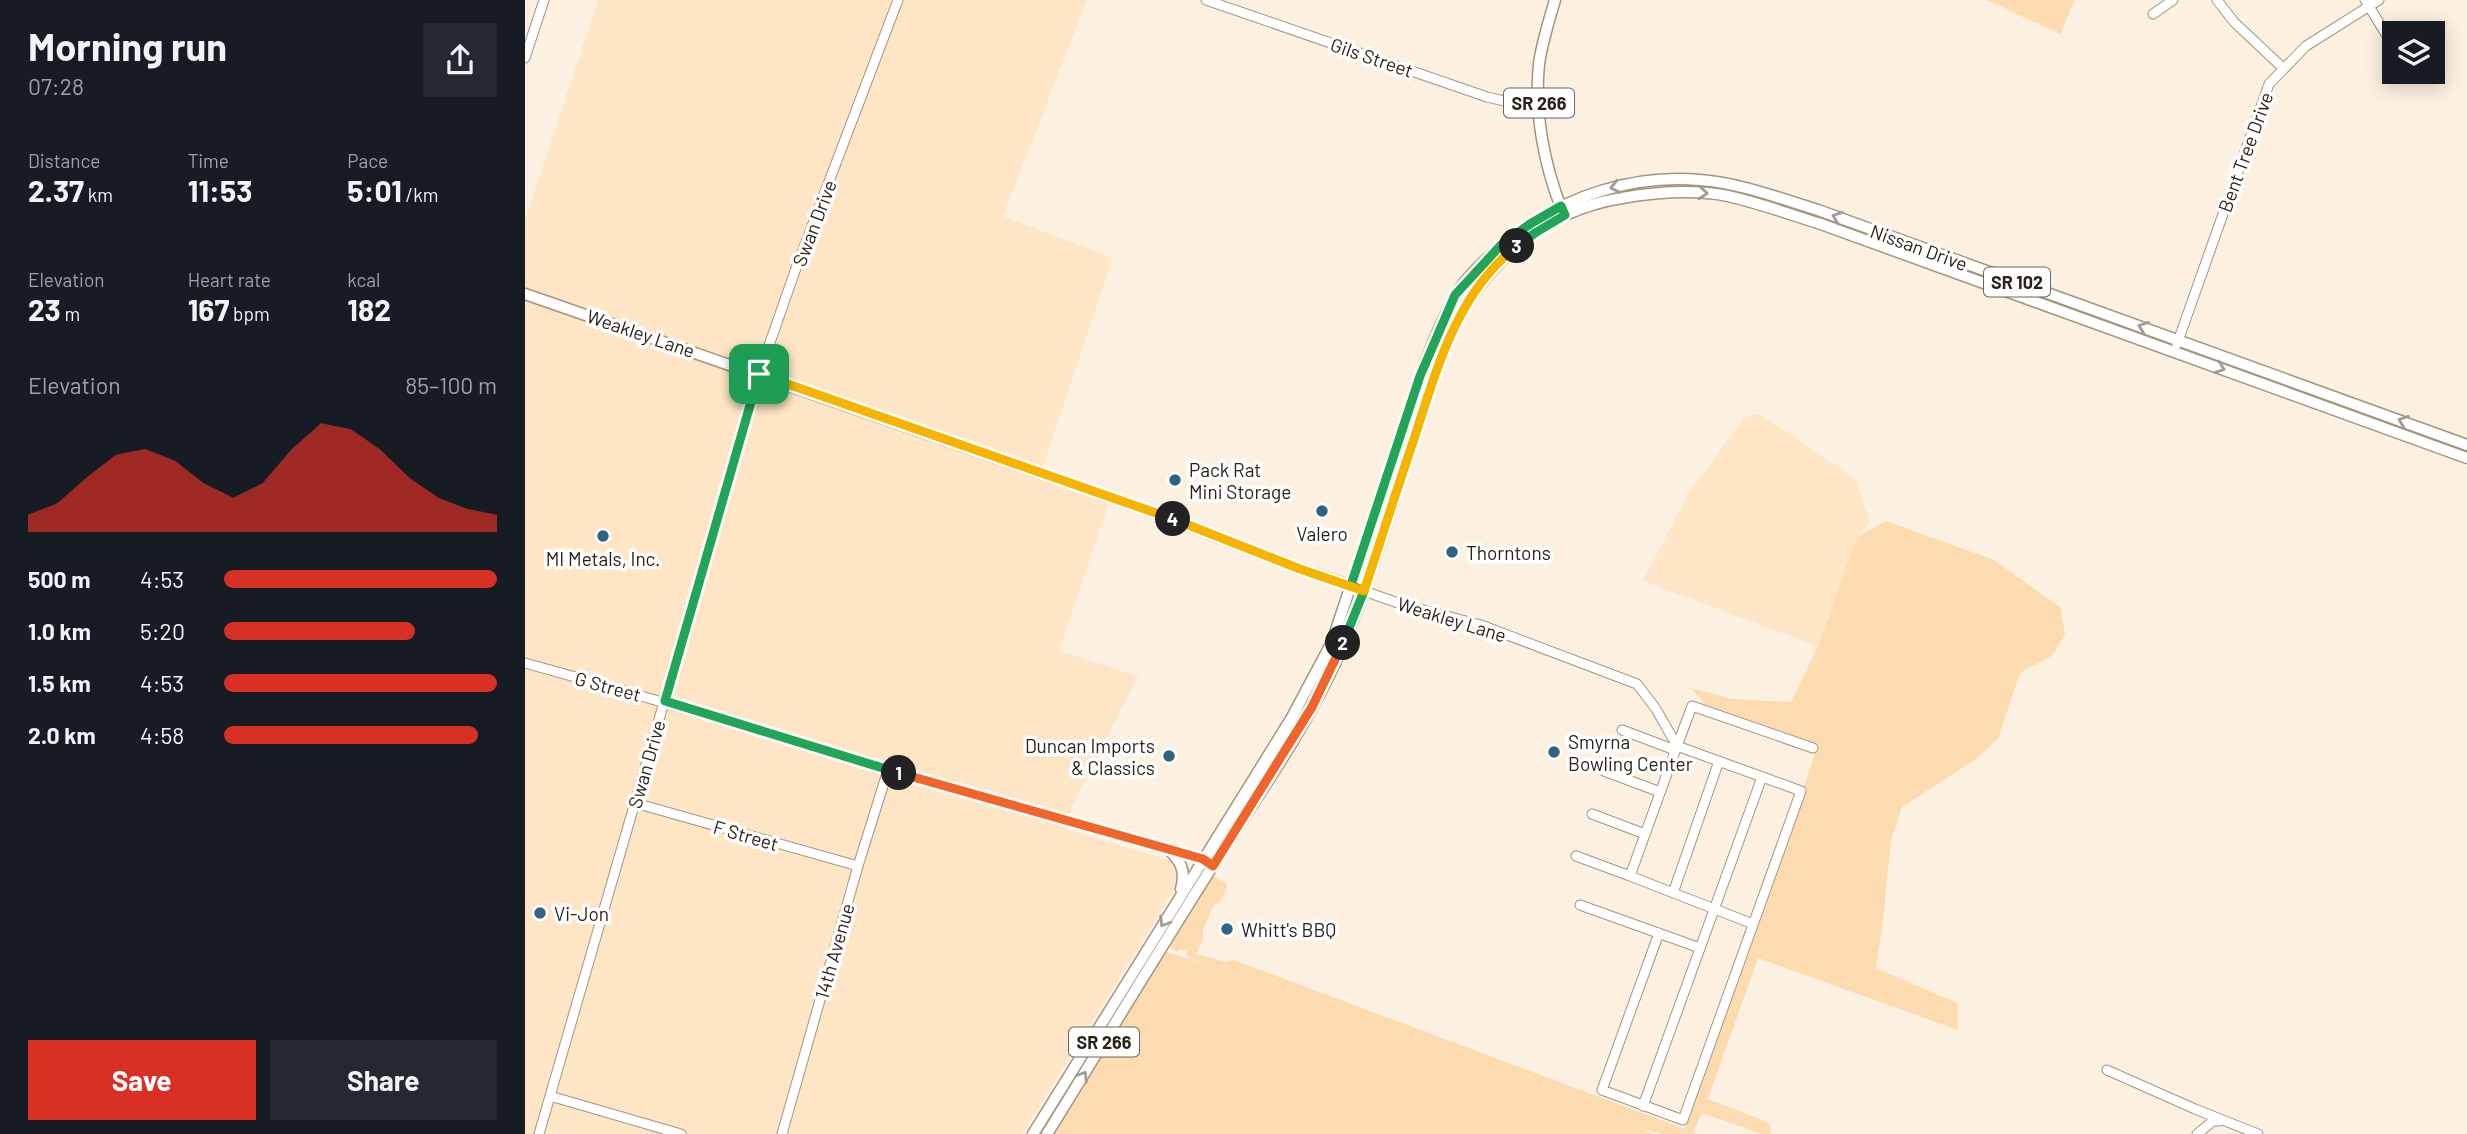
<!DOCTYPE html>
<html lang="en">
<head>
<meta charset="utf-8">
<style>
  :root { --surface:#171b24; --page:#242831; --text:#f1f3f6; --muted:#9ea1a6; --accent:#d93025 }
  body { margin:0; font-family:Barlow,sans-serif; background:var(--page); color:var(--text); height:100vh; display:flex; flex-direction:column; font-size:26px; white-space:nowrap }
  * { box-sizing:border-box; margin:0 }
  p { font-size:23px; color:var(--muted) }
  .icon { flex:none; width:38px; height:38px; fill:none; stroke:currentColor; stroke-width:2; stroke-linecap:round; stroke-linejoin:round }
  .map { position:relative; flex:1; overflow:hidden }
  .details { display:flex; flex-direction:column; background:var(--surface); width:525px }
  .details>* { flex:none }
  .buttons { position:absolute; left:1857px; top:21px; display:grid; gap:14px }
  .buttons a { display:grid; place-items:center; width:63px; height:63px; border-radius:0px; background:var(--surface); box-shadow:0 4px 18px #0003; font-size:35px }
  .pin { position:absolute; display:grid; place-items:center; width:60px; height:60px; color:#fff; margin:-30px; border-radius:14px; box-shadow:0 4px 10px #0006 }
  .km { position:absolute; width:35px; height:35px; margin:-18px; border-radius:50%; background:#222; color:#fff; font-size:19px; line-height:35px; text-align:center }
  .round { display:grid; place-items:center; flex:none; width:74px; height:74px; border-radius:0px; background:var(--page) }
  .overview { display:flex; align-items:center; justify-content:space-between; height:119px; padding:0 28px }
  h1 { font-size:38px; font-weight:700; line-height:52px }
  .figures { display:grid; grid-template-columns:repeat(3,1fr); gap:10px; height:119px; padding:7px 28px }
  .figures div { display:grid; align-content:center }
  .figures b { font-size:30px; font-weight:700 }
  .figures small { font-size:19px; font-weight:400 }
  .figures p { font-size:19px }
  .chart { height:196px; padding:14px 28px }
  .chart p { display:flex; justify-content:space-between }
  .chart svg { width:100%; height:126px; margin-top:7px; fill:var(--accent); opacity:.7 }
  .action { display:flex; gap:14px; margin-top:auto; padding:14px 28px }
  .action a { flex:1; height:80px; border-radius:0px; background:var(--accent); color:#fff; font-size:28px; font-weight:700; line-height:80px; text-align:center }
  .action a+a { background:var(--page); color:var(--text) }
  ul { padding:0 28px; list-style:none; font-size:23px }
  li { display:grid; grid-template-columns:112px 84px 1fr; align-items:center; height:52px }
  li i { height:18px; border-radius:9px; background:var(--accent) }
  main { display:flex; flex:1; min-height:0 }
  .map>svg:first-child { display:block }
</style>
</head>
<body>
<main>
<section class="details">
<div class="overview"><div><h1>Morning run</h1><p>07:28</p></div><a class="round"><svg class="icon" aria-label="share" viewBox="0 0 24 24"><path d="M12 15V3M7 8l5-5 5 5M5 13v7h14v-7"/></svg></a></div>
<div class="figures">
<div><p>Distance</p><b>2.37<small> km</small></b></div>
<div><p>Time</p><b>11:53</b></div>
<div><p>Pace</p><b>5:01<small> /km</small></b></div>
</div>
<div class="figures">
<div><p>Elevation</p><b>23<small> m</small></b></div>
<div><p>Heart rate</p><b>167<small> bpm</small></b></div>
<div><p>kcal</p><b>182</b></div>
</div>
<div class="chart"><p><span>Elevation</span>85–100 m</p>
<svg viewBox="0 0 160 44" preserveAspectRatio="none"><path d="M0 44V38L10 34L20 25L30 17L40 15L50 19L60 27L70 32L80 27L90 15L100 6L110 8L120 15L130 25L140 32L150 36L160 38V44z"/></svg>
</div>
<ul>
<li><b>500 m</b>4:53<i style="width:100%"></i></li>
<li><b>1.0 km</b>5:20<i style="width:70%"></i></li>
<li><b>1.5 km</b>4:53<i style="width:100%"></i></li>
<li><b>2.0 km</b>4:58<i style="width:93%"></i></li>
</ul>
<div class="action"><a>Save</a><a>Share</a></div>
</section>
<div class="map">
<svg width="1942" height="1134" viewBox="0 0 1942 1134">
  <rect width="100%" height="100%" fill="#fcf0e1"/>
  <path fill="#fee5c6" d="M 73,0 L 562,0 L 478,216 L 588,258 L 516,472 L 586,497 L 534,651 L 613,676 L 550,800 L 540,829 L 664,866 L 497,1134 L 0,1134 L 0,220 Z
    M 1229,414 L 1238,416 L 1331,480 L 1345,523 L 1332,537 L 1293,646 L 1118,581 L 1162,496 L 1219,418 Z"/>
  <path fill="#fcdbb1" d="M 1462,0 L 1550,0 L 1535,34 Z
    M 1361,521 L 1469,560 L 1535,607 L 1540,634 L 1528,655 L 1495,673 L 1473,739 L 1448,761 L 1377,807 L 1366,840 L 1358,921 L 1351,968 L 1432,1003 L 1433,1030 L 1233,958 L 1183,1099 L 1240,1121 L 1245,1125 L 1246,1134 L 1237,1134 L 1177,1113 L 1168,1133 L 1170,1134 L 1137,1134 L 1112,1127 L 1128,1134 L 528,1134 L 639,951 L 677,963 L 663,957 L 661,951 L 654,949 L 652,952 L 644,946 L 685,879 L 689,877 L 701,883 L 702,887 L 695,902 L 689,905 L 678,929 L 678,939 L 671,954 L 701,962 L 709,960 L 1160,1129 L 1230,935 L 1293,744 L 1179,704 L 1166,688 L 1207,699 L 1266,702 L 1293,646 L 1332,537 Z"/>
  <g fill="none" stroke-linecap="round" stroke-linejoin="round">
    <defs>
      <path id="minor" d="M 681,0 L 962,97 L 1014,109
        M 1692,0 L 1709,22 L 1758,68
        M 1840,0 L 1869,47
        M 1628,14 L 1648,0
        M 0,58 L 19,0
        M 1652,344 L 1744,84 L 1781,46 L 1854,0
        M 839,591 L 876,604 L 956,625 L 1112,684 L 1131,709 L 1152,746 L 1105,876 L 1228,924
        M 0,663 C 215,722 427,791 643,849 L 678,859 L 683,863
        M 1097,730 L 1150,750
        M 1079,771 L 1135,792
        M 110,803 L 333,866
        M 1067,814 L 1120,834
        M 1051,856 L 1105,876
        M 1148,893 L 1194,761
        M 1055,905 L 1175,948
        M 1134,933 L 1077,1090 L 1158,1120 L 1276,791 L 1152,746 L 1167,706 L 1288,748
        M 1582,1070 L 1670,1109 L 1733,1134
        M 25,1096 L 156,1134
        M 1118,1106 L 1237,777
        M 14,1134 L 234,374 L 270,271 L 373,0
        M 257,1134 L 333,866 L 363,770
        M 1672,1134 L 1688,1121 L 1695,1121"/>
      <path id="major" d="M 1030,0 C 1024,21 1017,42 1014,64 C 1009,112 1019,165 1037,210
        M 0,294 L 633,514 L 775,569 L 830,587
        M 643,849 C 656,861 661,871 656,889
        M 508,1134 L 766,719 L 807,642 C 829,577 850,511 872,446 C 889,396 904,344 929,298 C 939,278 973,247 991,234 C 1044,195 1110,174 1175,180 C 1215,183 1254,198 1293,210 L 1942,445
        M 522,1134 C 577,1045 631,955 687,867 C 730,799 778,733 811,661 C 842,592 863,518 886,446 C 896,417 904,386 915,357 C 948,276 1008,212 1097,198 C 1132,192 1168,189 1203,196 C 1234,203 1264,214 1293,223 L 1942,458"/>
    </defs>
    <use href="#minor" stroke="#a6947d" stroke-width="11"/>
    <use href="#major" stroke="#a6947d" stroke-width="13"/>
    <use href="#minor" stroke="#fff" stroke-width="9"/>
    <use href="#major" stroke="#fff" stroke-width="10"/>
  </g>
  <defs><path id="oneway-chevron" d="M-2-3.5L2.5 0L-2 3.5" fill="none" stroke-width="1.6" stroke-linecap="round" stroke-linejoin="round" transform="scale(1.75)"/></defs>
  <g stroke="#9f9c98">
    <use href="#oneway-chevron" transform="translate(1090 187) rotate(167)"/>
    <use href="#oneway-chevron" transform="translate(1178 193) rotate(5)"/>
    <use href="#oneway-chevron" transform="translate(1312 217) rotate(-160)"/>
    <use href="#oneway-chevron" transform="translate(1618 327) rotate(-160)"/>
    <use href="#oneway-chevron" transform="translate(1695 368) rotate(20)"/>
    <use href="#oneway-chevron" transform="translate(1878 421) rotate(-160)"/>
    <use href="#oneway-chevron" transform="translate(639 922) rotate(122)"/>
    <use href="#oneway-chevron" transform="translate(558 1076) rotate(-58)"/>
  </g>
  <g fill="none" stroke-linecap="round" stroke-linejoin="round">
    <defs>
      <path id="split-1" d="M 234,374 L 140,701 L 374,773"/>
      <path id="split-2" d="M 374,773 L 643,849 L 678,859 L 688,866 L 787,707 L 818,643"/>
      <path id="split-3" d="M 818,643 L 839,591 L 826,585 L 895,376 L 930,295 L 976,245 L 1005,224 L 1036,206 L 1040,215 L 1010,233 L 992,246"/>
      <path id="split-4" d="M 648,519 L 775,569 L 839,591 C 855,543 870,495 886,448 C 910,376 929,295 992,246"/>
      <path id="split-5" d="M 234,374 L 648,519"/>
    </defs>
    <use href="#split-1" stroke="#fff" stroke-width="14"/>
    <use href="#split-2" stroke="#fff" stroke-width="14"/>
    <use href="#split-3" stroke="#fff" stroke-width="14"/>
    <use href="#split-4" stroke="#fff" stroke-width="14"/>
    <use href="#split-5" stroke="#fff" stroke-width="14"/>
    <use href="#split-1" stroke="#22a559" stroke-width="9"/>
    <use href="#split-2" stroke="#f0652b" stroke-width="9"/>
    <use href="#split-3" stroke="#22a559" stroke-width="9"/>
    <use href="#split-4" stroke="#f5b400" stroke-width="9"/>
    <use href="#split-5" stroke="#f5b400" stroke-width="9"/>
  </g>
  <g fill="#306581" stroke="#fff" stroke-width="2.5">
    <circle cx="650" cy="480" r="7"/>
    <circle cx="797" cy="511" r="7"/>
    <circle cx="78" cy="536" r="7"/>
    <circle cx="927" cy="552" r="7"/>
    <circle cx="1029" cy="752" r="7"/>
    <circle cx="644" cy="756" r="7"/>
    <circle cx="15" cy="913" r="7"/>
    <circle cx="702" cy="929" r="7"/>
  </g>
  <g text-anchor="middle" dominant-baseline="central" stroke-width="7" stroke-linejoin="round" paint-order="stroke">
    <g fill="#fff" stroke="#69645e" stroke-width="2">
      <rect x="979" y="88.5" width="70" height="29" rx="5"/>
      <rect x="1459" y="267.5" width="66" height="29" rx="5"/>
      <rect x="544" y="1027.5" width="70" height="29" rx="5"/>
    </g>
    <g font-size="18" font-weight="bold" fill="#292219">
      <text x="1014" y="103">SR 266</text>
      <text x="1492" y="282">SR 102</text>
      <text x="579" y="1042">SR 266</text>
    </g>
    <g font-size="19" fill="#292219" stroke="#fff">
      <text transform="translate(847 57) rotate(19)">Gils Street</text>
      <text transform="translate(1720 152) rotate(-70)">Bent Tree Drive</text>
      <text transform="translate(289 223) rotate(-69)">Swan Drive</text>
      <text transform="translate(1394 247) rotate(20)">Nissan Drive</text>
      <text transform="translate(116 333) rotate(19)">Weakley Lane</text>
      <text transform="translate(927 619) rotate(17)">Weakley Lane</text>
      <text transform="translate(83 686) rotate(15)">G Street</text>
      <text transform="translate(121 764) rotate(-74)">Swan Drive</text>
      <text transform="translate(221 835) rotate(16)">F Street</text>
      <text transform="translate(309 951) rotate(-74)">14th Avenue</text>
    </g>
    <g font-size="19" fill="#292219" stroke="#fff" text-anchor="start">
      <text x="664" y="469">Pack Rat<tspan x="664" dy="22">Mini Storage</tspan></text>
      <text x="797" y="533" text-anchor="middle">Valero</text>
      <text x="941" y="552">Thorntons</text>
      <text x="78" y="558" text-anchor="middle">MI Metals, Inc.</text>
      <text x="1043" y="741">Smyrna<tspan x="1043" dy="22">Bowling Center</tspan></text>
      <text x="630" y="745" text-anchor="end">Duncan Imports<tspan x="630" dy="22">&amp; Classics</tspan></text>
      <text x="29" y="913">Vi-Jon</text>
      <text x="716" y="929">Whitt's BBQ</text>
    </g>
  </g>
</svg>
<div class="buttons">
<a><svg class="icon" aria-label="layers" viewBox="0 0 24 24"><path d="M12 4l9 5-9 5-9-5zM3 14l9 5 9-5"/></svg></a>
</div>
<div class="pin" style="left:234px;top:374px;background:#1e9e55"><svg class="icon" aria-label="arrive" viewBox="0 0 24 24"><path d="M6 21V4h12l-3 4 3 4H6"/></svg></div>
<b class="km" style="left:374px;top:773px">1</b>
<b class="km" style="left:818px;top:643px">2</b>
<b class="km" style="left:992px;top:246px">3</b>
<b class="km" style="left:648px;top:519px">4</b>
</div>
</main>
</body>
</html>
